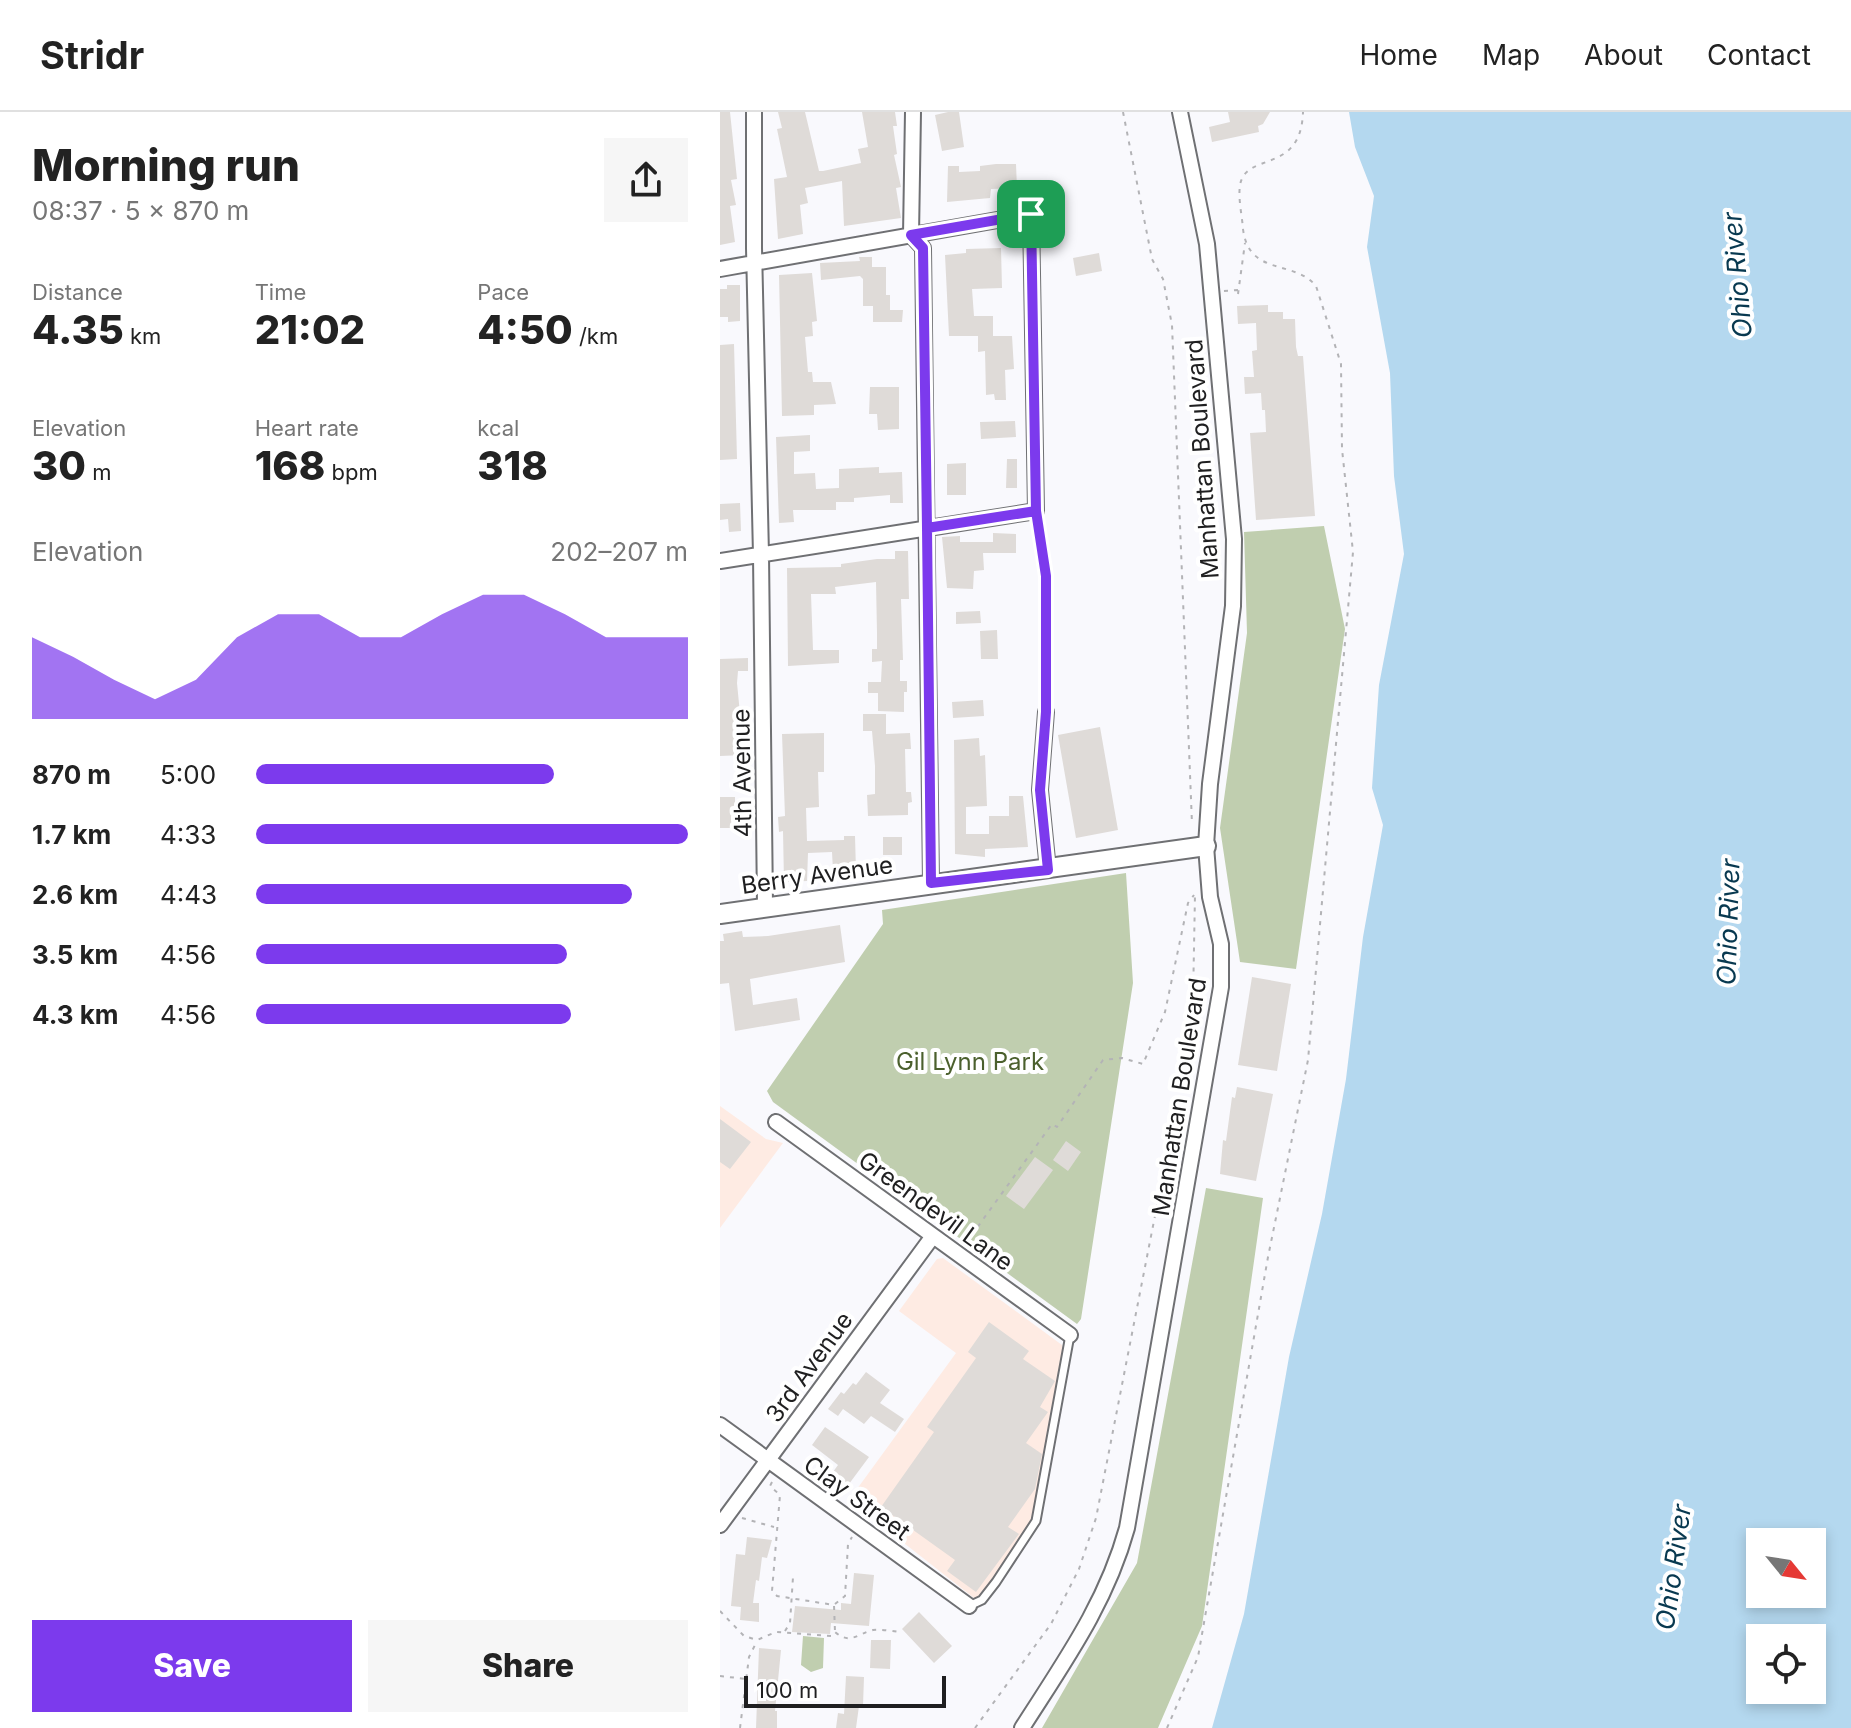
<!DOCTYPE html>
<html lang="en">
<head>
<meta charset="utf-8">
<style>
  :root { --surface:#fff; --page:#f6f6f6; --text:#222; --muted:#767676; --line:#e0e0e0; --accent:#7c3aed }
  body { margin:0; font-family:Inter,sans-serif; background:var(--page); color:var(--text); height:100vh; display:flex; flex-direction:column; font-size:30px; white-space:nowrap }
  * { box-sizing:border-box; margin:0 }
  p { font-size:26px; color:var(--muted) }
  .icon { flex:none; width:44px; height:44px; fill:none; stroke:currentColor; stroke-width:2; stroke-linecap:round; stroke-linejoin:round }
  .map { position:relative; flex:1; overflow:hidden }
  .panel { display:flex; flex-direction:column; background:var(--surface); width:720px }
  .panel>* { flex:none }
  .needle { width:52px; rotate:120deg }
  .buttons { position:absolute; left:1026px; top:1416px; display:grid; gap:16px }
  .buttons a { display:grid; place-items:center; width:80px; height:80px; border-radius:0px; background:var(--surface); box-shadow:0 4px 12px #0003; font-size:40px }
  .scale { position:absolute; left:24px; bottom:20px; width:202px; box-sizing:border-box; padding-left:8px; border:4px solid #1f1f20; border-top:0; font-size:22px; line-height:28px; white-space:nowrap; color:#1f1f20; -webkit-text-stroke:6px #fff; paint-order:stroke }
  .pin { position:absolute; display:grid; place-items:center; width:68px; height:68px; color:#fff; margin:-34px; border-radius:16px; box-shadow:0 4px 12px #0006 }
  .round { display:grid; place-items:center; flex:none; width:84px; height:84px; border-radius:0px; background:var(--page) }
  .head { display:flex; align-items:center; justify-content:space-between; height:136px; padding:0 32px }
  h1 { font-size:44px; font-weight:800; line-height:60px }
  .figures { display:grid; grid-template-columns:repeat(3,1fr); gap:12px; height:136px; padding:8px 32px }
  .figures div { display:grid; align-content:center }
  .figures b { font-size:40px; font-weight:800 }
  .figures small { font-size:22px; font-weight:400 }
  .figures p { font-size:22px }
  .chart { height:224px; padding:16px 32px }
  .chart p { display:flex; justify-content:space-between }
  .chart svg { width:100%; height:144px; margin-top:8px; fill:var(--accent); opacity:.7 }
  .button { display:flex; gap:16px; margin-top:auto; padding:16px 32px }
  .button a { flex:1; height:92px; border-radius:0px; background:var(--accent); color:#fff; font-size:32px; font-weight:800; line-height:92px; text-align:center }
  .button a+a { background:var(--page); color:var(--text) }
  ul { padding:0 32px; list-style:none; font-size:26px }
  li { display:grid; grid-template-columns:128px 96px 1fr; align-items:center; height:60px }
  li i { height:20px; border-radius:10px; background:var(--accent) }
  header { display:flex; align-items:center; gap:48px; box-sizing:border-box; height:112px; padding:0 40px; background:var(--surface); border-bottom:2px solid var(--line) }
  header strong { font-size:38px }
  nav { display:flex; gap:44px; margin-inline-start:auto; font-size:28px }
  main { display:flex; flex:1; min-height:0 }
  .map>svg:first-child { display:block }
</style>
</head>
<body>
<header>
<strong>Stridr</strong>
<nav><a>Home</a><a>Map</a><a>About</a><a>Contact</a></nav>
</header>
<main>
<section class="panel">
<div class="head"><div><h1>Morning run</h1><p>08:37 · 5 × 870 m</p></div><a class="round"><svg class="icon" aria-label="share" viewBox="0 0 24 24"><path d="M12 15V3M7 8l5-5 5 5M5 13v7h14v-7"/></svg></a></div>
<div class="figures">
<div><p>Distance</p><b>4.35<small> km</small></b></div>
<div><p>Time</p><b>21:02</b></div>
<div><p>Pace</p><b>4:50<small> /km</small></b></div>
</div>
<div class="figures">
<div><p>Elevation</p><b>30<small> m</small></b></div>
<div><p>Heart rate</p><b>168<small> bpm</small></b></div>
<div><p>kcal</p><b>318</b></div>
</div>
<div class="chart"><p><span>Elevation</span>202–207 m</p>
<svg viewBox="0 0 160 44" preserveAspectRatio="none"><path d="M0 44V19L10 25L20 32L30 38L40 32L50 19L60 12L70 12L80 19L90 19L100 12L110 6L120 6L130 12L140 19L150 19L160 19V44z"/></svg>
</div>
<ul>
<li><b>870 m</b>5:00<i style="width:69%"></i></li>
<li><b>1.7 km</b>4:33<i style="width:100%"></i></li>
<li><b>2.6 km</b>4:43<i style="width:87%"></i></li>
<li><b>3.5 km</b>4:56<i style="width:72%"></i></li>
<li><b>4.3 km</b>4:56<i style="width:73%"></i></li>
</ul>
<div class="button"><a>Save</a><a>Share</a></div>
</section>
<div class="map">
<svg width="1131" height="1616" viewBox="0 0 1131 1616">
  <rect width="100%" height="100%" fill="#f9f9fd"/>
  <path fill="#feebe3" d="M 0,994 L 46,1027 L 63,1031 L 0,1116 Z
    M 223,1146 L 342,1233 L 343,1245 L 314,1405 L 297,1437 L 261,1485 L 254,1486 L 129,1388 L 236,1241 L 179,1199 L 217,1147 Z"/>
  <path fill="#c0ceaf" d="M 604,414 L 625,517 L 576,857 L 520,850 L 500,716 L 527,521 L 524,420 Z
    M 406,761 L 413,871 L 361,1207 L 357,1212 L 53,990 L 47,979 L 163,812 L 162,798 Z
    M 486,1076 L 543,1086 L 482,1514 L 438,1616 L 322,1616 L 417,1451 Z
    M 83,1524 L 104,1526 L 103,1556 L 91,1560 L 81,1553 Z"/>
  <path fill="#b4d8ef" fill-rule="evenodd" d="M 629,0 L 1131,0 L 1131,1616 L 492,1616 L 524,1502 L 569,1245 L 602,1102 L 626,967 L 643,825 L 663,713 L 652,676 L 659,573 L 684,442 L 674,364 L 670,261 L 647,135 L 654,84 L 635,35 ZM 1040,1430 L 1092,1430 L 1092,1482 L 1040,1482 ZM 1040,1526 L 1092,1526 L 1092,1578 L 1040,1578 Z"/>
  <path fill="#dfdbd8" d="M 0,0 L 10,0 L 17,67 L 11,68 L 16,93 L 10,94 L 15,130 L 0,133 Z
    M 58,0 L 85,0 L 99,59 L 103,59 L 141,51 L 138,37 L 148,35 L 142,0 L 175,0 L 177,14 L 173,14 L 177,42 L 174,43 L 181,75 L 176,76 L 181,106 L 124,114 L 122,69 L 85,76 L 88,91 L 80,93 L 83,122 L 58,127 L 54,67 L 67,65 L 57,17 L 62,16 Z
    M 228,0 L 239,0 L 244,35 L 222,39 L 215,3 Z
    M 508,0 L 550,0 L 543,12 L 538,14 L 539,20 L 492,30 L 489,15 L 510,10 Z
    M 276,52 L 296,52 L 297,76 L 271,77 L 270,86 L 227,90 L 228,54 L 239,54 L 239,60 L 260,59 L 260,54 Z
    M 281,136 L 282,176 L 252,177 L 254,204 L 273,204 L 273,224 L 292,224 L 294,257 L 285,258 L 286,288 L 275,288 L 274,282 L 266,283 L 265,239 L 258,240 L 258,224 L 229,224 L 225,143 L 246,141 L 246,137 Z
    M 379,141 L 382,159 L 356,164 L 353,146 Z
    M 139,145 L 152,145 L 152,155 L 166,155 L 166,183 L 170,183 L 170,198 L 183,198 L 182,210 L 153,210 L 153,194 L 143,194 L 143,167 L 140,164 L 101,168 L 100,151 L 140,149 Z
    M 92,161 L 97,209 L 92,210 L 93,224 L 85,225 L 88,260 L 92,260 L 93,270 L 111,270 L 116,292 L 94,293 L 94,303 L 62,304 L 59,163 Z
    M 7,173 L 20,173 L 20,209 L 8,210 L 8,205 L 0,205 L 0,177 L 7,177 Z
    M 548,193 L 548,200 L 563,200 L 563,207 L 575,207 L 576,235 L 578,244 L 583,244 L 595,404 L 536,408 L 530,321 L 546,320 L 545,298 L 542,298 L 541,281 L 525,282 L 524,265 L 534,265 L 532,239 L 537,238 L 536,211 L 518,212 L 517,194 Z
    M 14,232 L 17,347 L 0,348 L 0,233 Z
    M 150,275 L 179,275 L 179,317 L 158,318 L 157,302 L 149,302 Z
    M 295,309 L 296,325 L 261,327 L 260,310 Z
    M 90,323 L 90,339 L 74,340 L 74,362 L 95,361 L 96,377 L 119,376 L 119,357 L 159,355 L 159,361 L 182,360 L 183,391 L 170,391 L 170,383 L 134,386 L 134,390 L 116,390 L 116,398 L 73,398 L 74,410 L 59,411 L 56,325 Z
    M 287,347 L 297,347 L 297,376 L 286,376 Z
    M 246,351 L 246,383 L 227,383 L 227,352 Z
    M 20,391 L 21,419 L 9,420 L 8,407 L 0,408 L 0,392 Z
    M 273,421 L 296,422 L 296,441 L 263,441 L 264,458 L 254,459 L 253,477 L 227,476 L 222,425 L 240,424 L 240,430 L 273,430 Z
    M 175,439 L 188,439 L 189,487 L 181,487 L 183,548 L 180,548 L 180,569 L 187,569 L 187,580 L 184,580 L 184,600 L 158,599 L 158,581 L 148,581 L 148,570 L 161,570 L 162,549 L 152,550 L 152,537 L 157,537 L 157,521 L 156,470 L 115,475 L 116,482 L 91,482 L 93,538 L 119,538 L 119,551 L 68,554 L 67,456 L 121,455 L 121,452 L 157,447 L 175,447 Z
    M 260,499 L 261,511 L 236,512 L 236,500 Z
    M 277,518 L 278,547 L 261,547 L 260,519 Z
    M 28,546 L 28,559 L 18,559 L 17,571 L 24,643 L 0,644 L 0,547 Z
    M 263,588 L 264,604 L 233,606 L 232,590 Z
    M 143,602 L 166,602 L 166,622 L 190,621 L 191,637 L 185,637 L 186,680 L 191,680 L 192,690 L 188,691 L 188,703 L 148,704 L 147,683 L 155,682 L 155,654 L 152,619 L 143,619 Z
    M 380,615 L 398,718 L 356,726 L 338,623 Z
    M 104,621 L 104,660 L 98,660 L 99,695 L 86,696 L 87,729 L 124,728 L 124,724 L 135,724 L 136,759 L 113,759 L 112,740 L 88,741 L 87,769 L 64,770 L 63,719 L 59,720 L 58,705 L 65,704 L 62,622 Z
    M 259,626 L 260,644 L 265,643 L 267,694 L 246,695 L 246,722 L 269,722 L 269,704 L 289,704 L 289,684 L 303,684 L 308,735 L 265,737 L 265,745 L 235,742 L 234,628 Z
    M 0,685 L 15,685 L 15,716 L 0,716 Z
    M 163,725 L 182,725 L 182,743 L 163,743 Z
    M 120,813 L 125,850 L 30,867 L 33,893 L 77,886 L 80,908 L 15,919 L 9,871 L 0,872 L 0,829 L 4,829 L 3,822 L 22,819 L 23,825 L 48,824 Z
    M 532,865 L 571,872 L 557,959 L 518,953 Z
    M 517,975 L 553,982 L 536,1069 L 500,1062 L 503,1028 L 506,1029 L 512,985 L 515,986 Z
    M 0,1007 L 31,1030 L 10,1057 L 0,1050 Z
    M 346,1029 L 361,1040 L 348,1059 L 333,1048 Z
    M 315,1045 L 333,1058 L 304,1097 L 286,1084 Z
    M 269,1210 L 309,1239 L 303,1247 L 335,1269 L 320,1295 L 328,1300 L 306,1331 L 322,1342 L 315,1377 L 288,1415 L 299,1422 L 256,1480 L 227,1459 L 235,1448 L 161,1395 L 214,1320 L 207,1315 L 256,1246 L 248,1240 Z
    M 146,1260 L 170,1278 L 160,1291 L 184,1307 L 175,1320 L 151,1304 L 144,1312 L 123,1297 L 118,1304 L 108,1297 L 121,1280 L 124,1282 L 133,1271 L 136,1273 Z
    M 105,1315 L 149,1345 L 126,1376 L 110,1364 L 118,1353 L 92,1333 Z
    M 27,1425 L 52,1428 L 47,1446 L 42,1445 L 39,1469 L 36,1468 L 33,1491 L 39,1491 L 39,1510 L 20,1508 L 21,1495 L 11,1494 L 16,1442 L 25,1443 Z
    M 134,1461 L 154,1463 L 149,1514 L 111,1511 L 110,1522 L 72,1520 L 75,1494 L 121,1498 L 121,1491 L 131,1492 Z
    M 199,1500 L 232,1534 L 214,1551 L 182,1517 Z
    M 151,1528 L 171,1528 L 170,1557 L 150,1556 Z
    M 39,1536 L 61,1538 L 55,1599 L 57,1599 L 57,1616 L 36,1616 Z
    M 126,1564 L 144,1565 L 143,1594 L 139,1594 L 136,1616 L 116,1616 L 118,1601 L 124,1602 Z"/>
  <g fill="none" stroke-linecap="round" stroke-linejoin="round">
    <defs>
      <path id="service" d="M 316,399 L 326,464 L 326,600
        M 249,1494 L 262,1488 L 276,1470 L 316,1409 L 350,1223"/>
      <path id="minor" d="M 34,0 L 34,136 L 41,443 L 45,794
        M 193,0 L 191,123 L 203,136 L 211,771
        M 0,157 L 311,102 L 316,399 L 0,449
        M 326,600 L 320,678 L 328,758
        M 56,1010 L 350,1223
        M 0,1313 L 249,1494
        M 0,1413 L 213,1124
        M 302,1616 C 344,1550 386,1492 407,1416 L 501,875 L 501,832 L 490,785 L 486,734 L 490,672 L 513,494 L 514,427 L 487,132 L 460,0"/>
      <path id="tertiary" d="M 0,802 L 486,734"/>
    </defs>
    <use href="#service" stroke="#6f7073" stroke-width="11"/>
    <use href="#minor" stroke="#6f7073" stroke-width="18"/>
    <use href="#tertiary" stroke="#6f7073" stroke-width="22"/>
    <path stroke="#b3b3b6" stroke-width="2" stroke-dasharray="4 6" stroke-linecap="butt" d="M 403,0 L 432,147 L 443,167 L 452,213 L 472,712
      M 504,179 L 518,178
      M 518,182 L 525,131
      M 246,1131 L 332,1012 L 337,1015 L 383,948 L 402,946 L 423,952 L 445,900 L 468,791 L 474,783
      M 52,1370 L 50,1374 L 60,1383 L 52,1479 L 57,1484 L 114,1493 L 115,1520
      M 22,1406 L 54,1415
      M 115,1492 L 125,1484 L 128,1432 L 132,1425
      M 0,1499 L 24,1524 L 37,1528 L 56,1520 L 111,1524 L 115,1520 C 130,1533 137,1522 153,1518 C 161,1517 172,1519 180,1520
      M 65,1519 L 70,1511 L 73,1465
      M 0,1564 L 26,1567
      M 20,1616 L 29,1545 L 37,1529
      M 255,1616 L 331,1512 L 359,1457 L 376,1406 L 464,955 L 473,889 L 475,782
      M 447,1616 L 478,1545 L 548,1145 L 588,948 L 633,440 L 622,337 L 621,252 L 596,174 C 574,147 529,165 523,117 C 522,103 518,87 520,73 C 526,39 581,63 583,0"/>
    <use href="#service" stroke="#fff" stroke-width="7"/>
    <use href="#minor" stroke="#fff" stroke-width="14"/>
    <use href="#tertiary" stroke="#fff" stroke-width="18"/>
  </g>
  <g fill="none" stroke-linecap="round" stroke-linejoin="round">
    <defs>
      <path id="route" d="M 311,102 L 316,399 L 207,416 L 211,771 L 328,758 L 320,678 L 326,600 L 326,464 L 316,399 L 207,416 L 203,136 L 191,123 L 311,102"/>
    </defs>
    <use href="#route" stroke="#fff" stroke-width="16"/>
    <use href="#route" stroke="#7c3aed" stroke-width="10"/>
  </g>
  <g text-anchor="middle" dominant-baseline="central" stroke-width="8" stroke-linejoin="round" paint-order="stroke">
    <g font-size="24" fill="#1f1f20" stroke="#fff">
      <text transform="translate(482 347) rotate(-94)">Manhattan Boulevard</text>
      <text transform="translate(22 661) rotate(-91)">4th Avenue</text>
      <text transform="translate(97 763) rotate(-8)">Berry Avenue</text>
      <text transform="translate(459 985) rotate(-81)">Manhattan Boulevard</text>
      <text transform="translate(216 1099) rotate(36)">Greendevil Lane</text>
      <text transform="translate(89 1255) rotate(-54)">3rd Avenue</text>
      <text transform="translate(137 1386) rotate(36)">Clay Street</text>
    </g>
    <g font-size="24" fill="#4b602d" stroke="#fff">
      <text x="250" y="949">Gil Lynn Park</text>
    </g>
    <g font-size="26" font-style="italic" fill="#083950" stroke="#fff">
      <text transform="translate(1017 163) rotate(-95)">Ohio River</text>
      <text transform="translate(1008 810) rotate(-88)">Ohio River</text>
      <text transform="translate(953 1455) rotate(-82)">Ohio River</text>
    </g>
  </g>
</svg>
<div class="buttons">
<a><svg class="needle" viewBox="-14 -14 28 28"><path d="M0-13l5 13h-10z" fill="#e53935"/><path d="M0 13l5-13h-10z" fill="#767676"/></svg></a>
<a><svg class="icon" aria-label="locate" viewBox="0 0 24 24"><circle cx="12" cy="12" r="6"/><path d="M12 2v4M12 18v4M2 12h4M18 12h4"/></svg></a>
</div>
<div class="scale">100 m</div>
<div class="pin" style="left:311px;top:102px;background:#1e9e55"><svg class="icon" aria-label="arrive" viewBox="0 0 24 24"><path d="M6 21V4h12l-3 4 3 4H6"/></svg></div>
</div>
</main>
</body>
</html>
